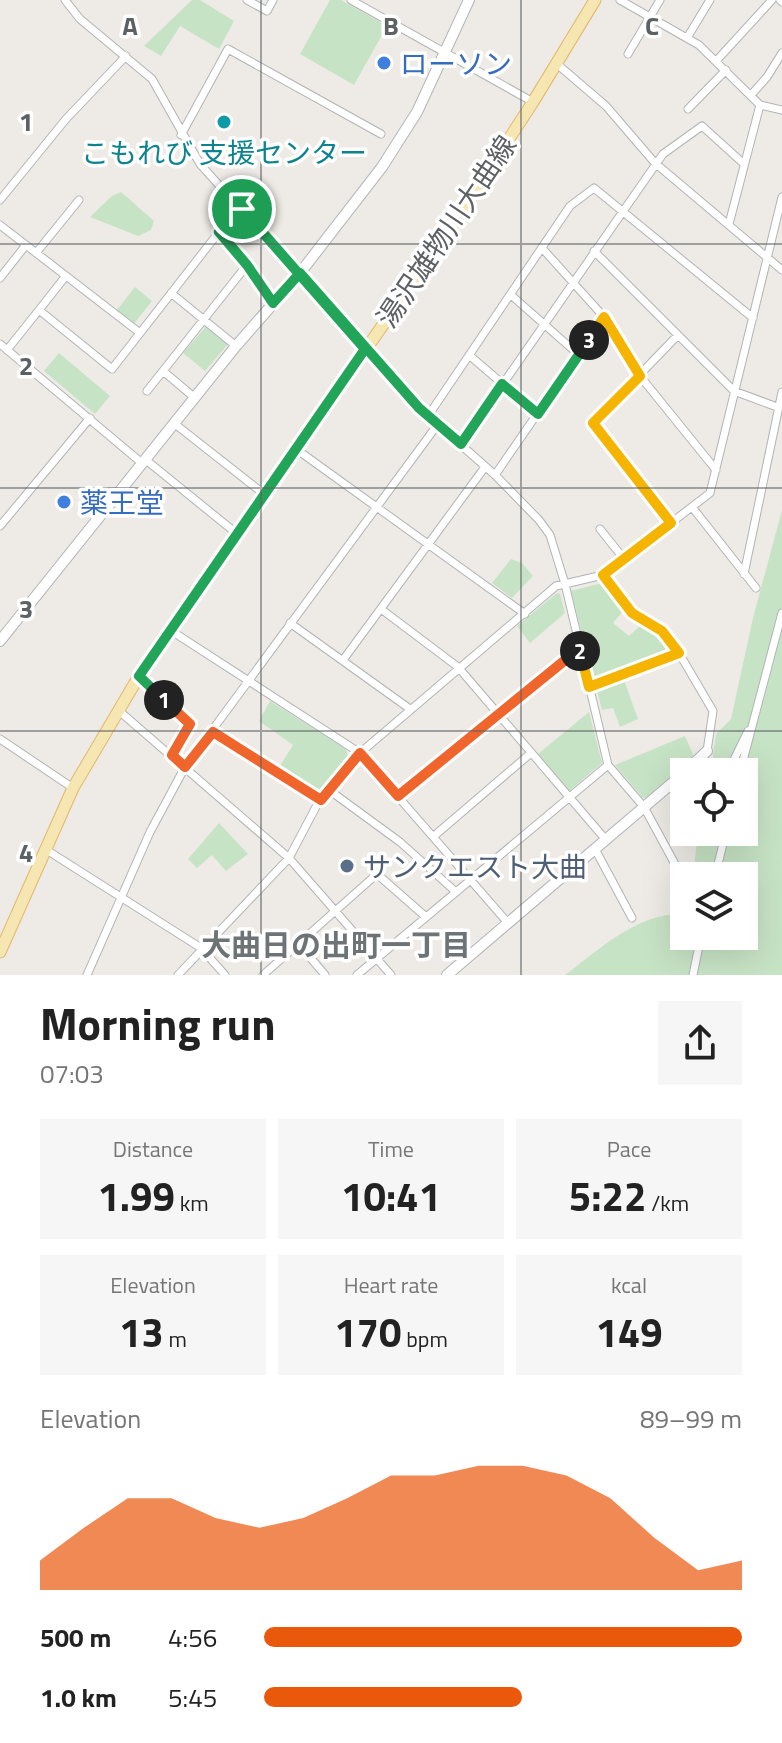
<!DOCTYPE html>
<html lang="en">
<head>
<meta charset="utf-8">
<style>
  :root { --surface:#fff; --page:#f6f6f6; --text:#222; --muted:#767676; --accent:#ea580c }
  body { margin:0; font-family:"Titillium Web","Noto Sans JP",sans-serif; background:var(--page); color:var(--text); height:100vh; display:flex; flex-direction:column; font-size:30px; white-space:nowrap }
  * { box-sizing:border-box; margin:0 }
  p { font-size:26px; color:var(--muted) }
  .icon { flex:none; width:44px; height:44px; fill:none; stroke:currentColor; stroke-width:2; stroke-linecap:round; stroke-linejoin:round }
  .map { position:relative; height:975px; overflow:hidden }
  .side { display:flex; flex-direction:column; background:var(--surface); flex:1 }
  .side>* { flex:none }
  .buttons { position:absolute; left:670px; top:758px; display:grid; gap:16px }
  .buttons a { display:grid; place-items:center; width:88px; height:88px; border-radius:0px; background:var(--surface); box-shadow:0 8px 32px #0002; font-size:40px }
  .pin { position:absolute; display:grid; place-items:center; width:68px; height:68px; color:#fff; margin:-34px; border:4px solid #fff; border-radius:50%; box-shadow:0 2px 8px #0007 }
  .km { position:absolute; width:40px; height:40px; margin:-20px; border-radius:50%; background:#222; color:#fff; font-size:22px; line-height:40px; text-align:center }
  .round { display:grid; place-items:center; flex:none; width:84px; height:84px; border-radius:0px; background:var(--page) }
  .summary { display:flex; align-items:center; justify-content:space-between; height:136px; padding:0 40px }
  h1 { font-size:44px; font-weight:700; line-height:60px }
  .figures { display:grid; grid-template-columns:repeat(3,1fr); gap:12px; height:136px; padding:8px 40px }
  .figures div { display:grid; align-content:center; border-radius:0px; background:var(--page); text-align:center }
  .figures b { font-size:40px; font-weight:700 }
  .figures small { font-size:22px; font-weight:400 }
  .figures p { font-size:22px }
  .chart { height:224px; padding:16px 40px }
  .chart p { display:flex; justify-content:space-between }
  .chart svg { width:100%; height:144px; margin-top:8px; fill:var(--accent); opacity:.7 }
  ul { padding:0 40px; list-style:none; font-size:26px }
  li { display:grid; grid-template-columns:128px 96px 1fr; align-items:center; height:60px }
  li i { height:20px; border-radius:10px; background:var(--accent) }
  .map>svg:first-child { display:block }
</style>
</head>
<body>
<div class="map">
<svg width="782" height="975" viewBox="0 0 782 975">
  <rect width="100%" height="100%" fill="#eeebe6"/>
  <path fill="#c7e3c5" d="M 192,0 L 200,0 L 234,21 L 219,49 L 180,26 L 161,56 L 144,46 Z
    M 330,0 L 341,0 L 387,26 L 354,85 L 300,54 Z
    M 121,192 L 154,221 L 151,230 L 138,236 L 90,217 L 112,196 Z
    M 135,287 L 152,301 L 133,325 L 116,311 Z
    M 207,325 L 229,343 L 205,371 L 183,353 Z
    M 59,353 L 110,396 L 95,414 L 44,371 Z
    M 782,510 L 782,975 L 565,975 C 600,949 638,912 684,914 L 684,936 L 744,936 L 744,876 L 693,876 L 698,832 L 744,832 L 744,772 L 711,772 L 716,734 L 731,719 L 753,618 Z
    M 511,559 L 522,563 L 533,576 L 512,598 L 492,583 Z
    M 602,583 L 624,610 L 613,623 L 629,636 L 642,624 L 663,637 L 675,653 L 594,680 L 571,591 Z
    M 557,593 L 560,594 L 565,613 L 530,643 L 517,626 Z
    M 624,680 L 638,719 L 620,727 L 613,708 L 602,710 L 597,691 Z
    M 270,701 L 346,749 L 348,756 L 317,794 L 278,769 L 293,745 L 259,721 Z
    M 589,712 L 602,763 L 569,791 L 538,754 Z
    M 685,736 L 694,757 L 646,798 L 642,797 L 615,765 Z
    M 219,823 L 248,854 L 226,871 L 212,855 L 197,868 L 188,859 Z"/>
  <g fill="none" stroke-linecap="round" stroke-linejoin="round">
    <defs>
      <path id="street" d="M 65,0 L 80,19 L 152,79 L 200,164 L 419,408 L 495,475 L 539,520 L 550,535 L 565,584 L 608,765 L 644,807 L 682,877
        M 247,0 L 267,11 L 273,0
        M 351,0 L 533,102
        M 620,0 L 699,45 L 760,105 L 782,110
        M 780,0 L 782,2
        M 687,38 L 710,0
        M 628,54 L 660,0
        M 717,60 L 772,0
        M 557,64 L 606,106 L 655,163 L 782,270
        M 751,95 L 767,77 L 782,53
        M 688,109 L 726,70
        M 181,135 L 228,49 L 381,134
        M 0,200 L 66,119 L 126,56
        M 729,224 L 760,105
        M 0,225 L 140,333
        M 219,232 L 247,265 L 273,303
        M 542,248 L 604,317 L 640,376 L 716,470
        M 594,251 L 734,391 L 777,407
        M 36,253 L 79,200
        M 0,278 L 26,245
        M 171,293 L 236,346
        M 511,295 L 579,355
        M 39,310 L 65,277
        M 0,344 L 143,464
        M 7,350 L 39,310 L 112,369 L 219,232 L 242,209
        M 469,355 L 538,414
        M 163,371 L 195,398
        M 147,391 L 247,265
        M 428,416 L 570,206 L 594,188 L 753,318
        M 175,424 L 264,494
        M 461,444 L 663,154 L 702,126 L 744,164
        M 296,449 L 525,614
        M 146,460 L 236,533
        M 495,475 L 604,317
        M 692,507 L 756,588
        M 671,523 L 593,423 L 678,335
        M 0,526 L 90,418
        M 600,529 L 624,559
        M 744,574 L 782,392
        M 603,575 L 632,613 L 662,631 L 679,653 L 713,711 L 707,751
        M 381,609 L 458,667 L 606,840
        M 290,623 L 410,709
        M 170,630 L 360,753 L 508,923
        M 343,660 L 485,467
        M 139,676 L 190,724 L 172,755
        M 589,687 L 679,653
        M 118,710 L 289,858 L 391,975
        M 213,732 L 321,800
        M 0,739 L 73,788
        M 697,761 L 710,772
        M 728,772 L 748,731
        M 740,772 L 782,613
        M 329,790 L 400,842 L 456,892
        M 398,796 L 580,648
        M 434,836 L 531,753
        M 45,849 L 201,948 L 225,975
        M 595,849 L 632,918
        M 715,876 L 726,832
        M 298,943 L 325,975
        M 87,975 L 150,832 L 185,767 L 438,424
        M 178,975 L 289,858 L 318,803 L 360,753 L 556,586 L 603,575 L 710,493 L 782,197
        M 263,975 L 377,874 L 426,917
        M 357,975 L 608,765
        M 693,975 L 701,936"/>
      <path id="secondary" d="M 0,641 L 236,346 L 300,273 L 382,167 L 417,112 L 469,0
        M 685,772 L 707,751
        M 447,975 L 684,773"/>
      <path id="primary" d="M 0,952 L 73,788 L 139,676 L 462,211 L 533,102 L 595,0"/>
    </defs>
    <use href="#street" stroke="#b1b3b6" stroke-width="9"/>
    <use href="#secondary" stroke="#b2b5b9" stroke-width="12"/>
    <use href="#primary" stroke="#e2b76a" stroke-width="13"/>
    <use href="#street" stroke="#fff" stroke-width="7"/>
    <use href="#secondary" stroke="#fff" stroke-width="10"/>
    <use href="#primary" stroke="#f6e6b2" stroke-width="11"/>
  </g>
  <g fill="none" stroke-linecap="round" stroke-linejoin="round">
    <defs>
      <path id="split-1" d="M 164,700 L 139,676 L 365,349 L 242,209"/>
      <path id="split-2" d="M 164,700 L 190,724 L 172,755 L 185,767 L 213,732 L 321,800 L 360,753 L 398,796 L 580,648 L 580,651"/>
      <path id="split-3" d="M 580,651 L 589,687 L 679,653 L 662,631 L 632,613 L 603,575 L 671,523 L 593,423 L 640,376 L 604,317 L 589,340"/>
      <path id="split-4" d="M 242,209 L 219,232 L 247,265 L 273,303 L 300,273 L 419,408 L 461,444 L 502,384 L 538,414 L 589,340"/>
    </defs>
    <use href="#split-1" stroke="#fff" stroke-width="16"/>
    <use href="#split-2" stroke="#fff" stroke-width="16"/>
    <use href="#split-3" stroke="#fff" stroke-width="16"/>
    <use href="#split-4" stroke="#fff" stroke-width="16"/>
    <use href="#split-1" stroke="#22a559" stroke-width="10"/>
    <use href="#split-2" stroke="#f0652b" stroke-width="10"/>
    <use href="#split-3" stroke="#f5b400" stroke-width="10"/>
    <use href="#split-4" stroke="#22a559" stroke-width="10"/>
  </g>
  <path fill="none" stroke="#5d6164" stroke-width="2" stroke-opacity="0.55" d="M 261,0 L 261,975M 521,0 L 521,975M 0,244 L 782,244M 0,488 L 782,488M 0,731 L 782,731"/>
  <g fill="#3f7fe0" stroke="#fff" stroke-width="3">
    <circle cx="384" cy="63" r="8"/>
    <circle cx="64" cy="502" r="8"/>
  </g>
  <circle fill="#0f9aa8" stroke="#fff" stroke-width="3" cx="224" cy="122" r="8"/>
  <circle fill="#5c6f8a" stroke="#fff" stroke-width="3" cx="347" cy="866" r="8"/>
  <g text-anchor="middle" dominant-baseline="central" stroke-width="7" stroke-linejoin="round" paint-order="stroke">
    <g font-size="28" fill="#366cbe" stroke="#fff" text-anchor="start">
      <text x="400" y="63">ローソン</text>
      <text x="80" y="502">薬王堂</text>
    </g>
    <g font-size="28" fill="#0d838f" stroke="#fff">
      <text x="224" y="152">こもれび 支援センター</text>
    </g>
    <g font-size="28" fill="#5d6164" stroke="#fff">
      <text transform="translate(446 231) rotate(-56)">湯沢雄物川大曲線</text>
    </g>
    <g font-size="28" fill="#4e5e75" stroke="#fff" text-anchor="start">
      <text x="363" y="866">サンクエスト大曲</text>
    </g>
    <g font-size="30" font-weight="bold" fill="#6e7376" stroke="#fff">
      <text x="336" y="945">大曲日の出町一丁目</text>
    </g>
  </g>
  <g font-size="26" text-anchor="middle" font-weight="bold" fill="#5d6164" stroke="#fff" stroke-width="7" stroke-linejoin="round" paint-order="stroke">
    <text x="130" y="35">A</text>
    <text x="391" y="35">B</text>
    <text x="652" y="35">C</text>
    <text x="26" y="131">1</text>
    <text x="26" y="375">2</text>
    <text x="26" y="618">3</text>
    <text x="26" y="862">4</text>
  </g>
</svg>
<div class="buttons">
<a><svg class="icon" aria-label="locate" viewBox="0 0 24 24"><circle cx="12" cy="12" r="6"/><path d="M12 2v4M12 18v4M2 12h4M18 12h4"/></svg></a>
<a><svg class="icon" aria-label="layers" viewBox="0 0 24 24"><path d="M12 4l9 5-9 5-9-5zM3 14l9 5 9-5"/></svg></a>
</div>
<div class="pin" style="left:242px;top:209px;background:#1e9e55"><svg class="icon" aria-label="arrive" viewBox="0 0 24 24"><path d="M6 21V4h12l-3 4 3 4H6"/></svg></div>
<b class="km" style="left:164px;top:700px">1</b>
<b class="km" style="left:580px;top:651px">2</b>
<b class="km" style="left:589px;top:340px">3</b>
</div>
<section class="side">
<div class="summary"><div><h1>Morning run</h1><p>07:03</p></div><a class="round"><svg class="icon" aria-label="share" viewBox="0 0 24 24"><path d="M12 15V3M7 8l5-5 5 5M5 13v7h14v-7"/></svg></a></div>
<div class="figures">
<div><p>Distance</p><b>1.99<small> km</small></b></div>
<div><p>Time</p><b>10:41</b></div>
<div><p>Pace</p><b>5:22<small> /km</small></b></div>
</div>
<div class="figures">
<div><p>Elevation</p><b>13<small> m</small></b></div>
<div><p>Heart rate</p><b>170<small> bpm</small></b></div>
<div><p>kcal</p><b>149</b></div>
</div>
<div class="chart"><p><span>Elevation</span>89–99 m</p>
<svg viewBox="0 0 160 44" preserveAspectRatio="none"><path d="M0 44V35L10 25L20 16L30 16L40 22L50 25L60 22L70 16L80 9L90 9L100 6L110 6L120 9L130 16L140 28L150 38L160 35V44z"/></svg>
</div>
<ul>
<li><b>500 m</b>4:56<i style="width:100%"></i></li>
<li><b>1.0 km</b>5:45<i style="width:54%"></i></li>
</ul>
</section>
</body>
</html>
